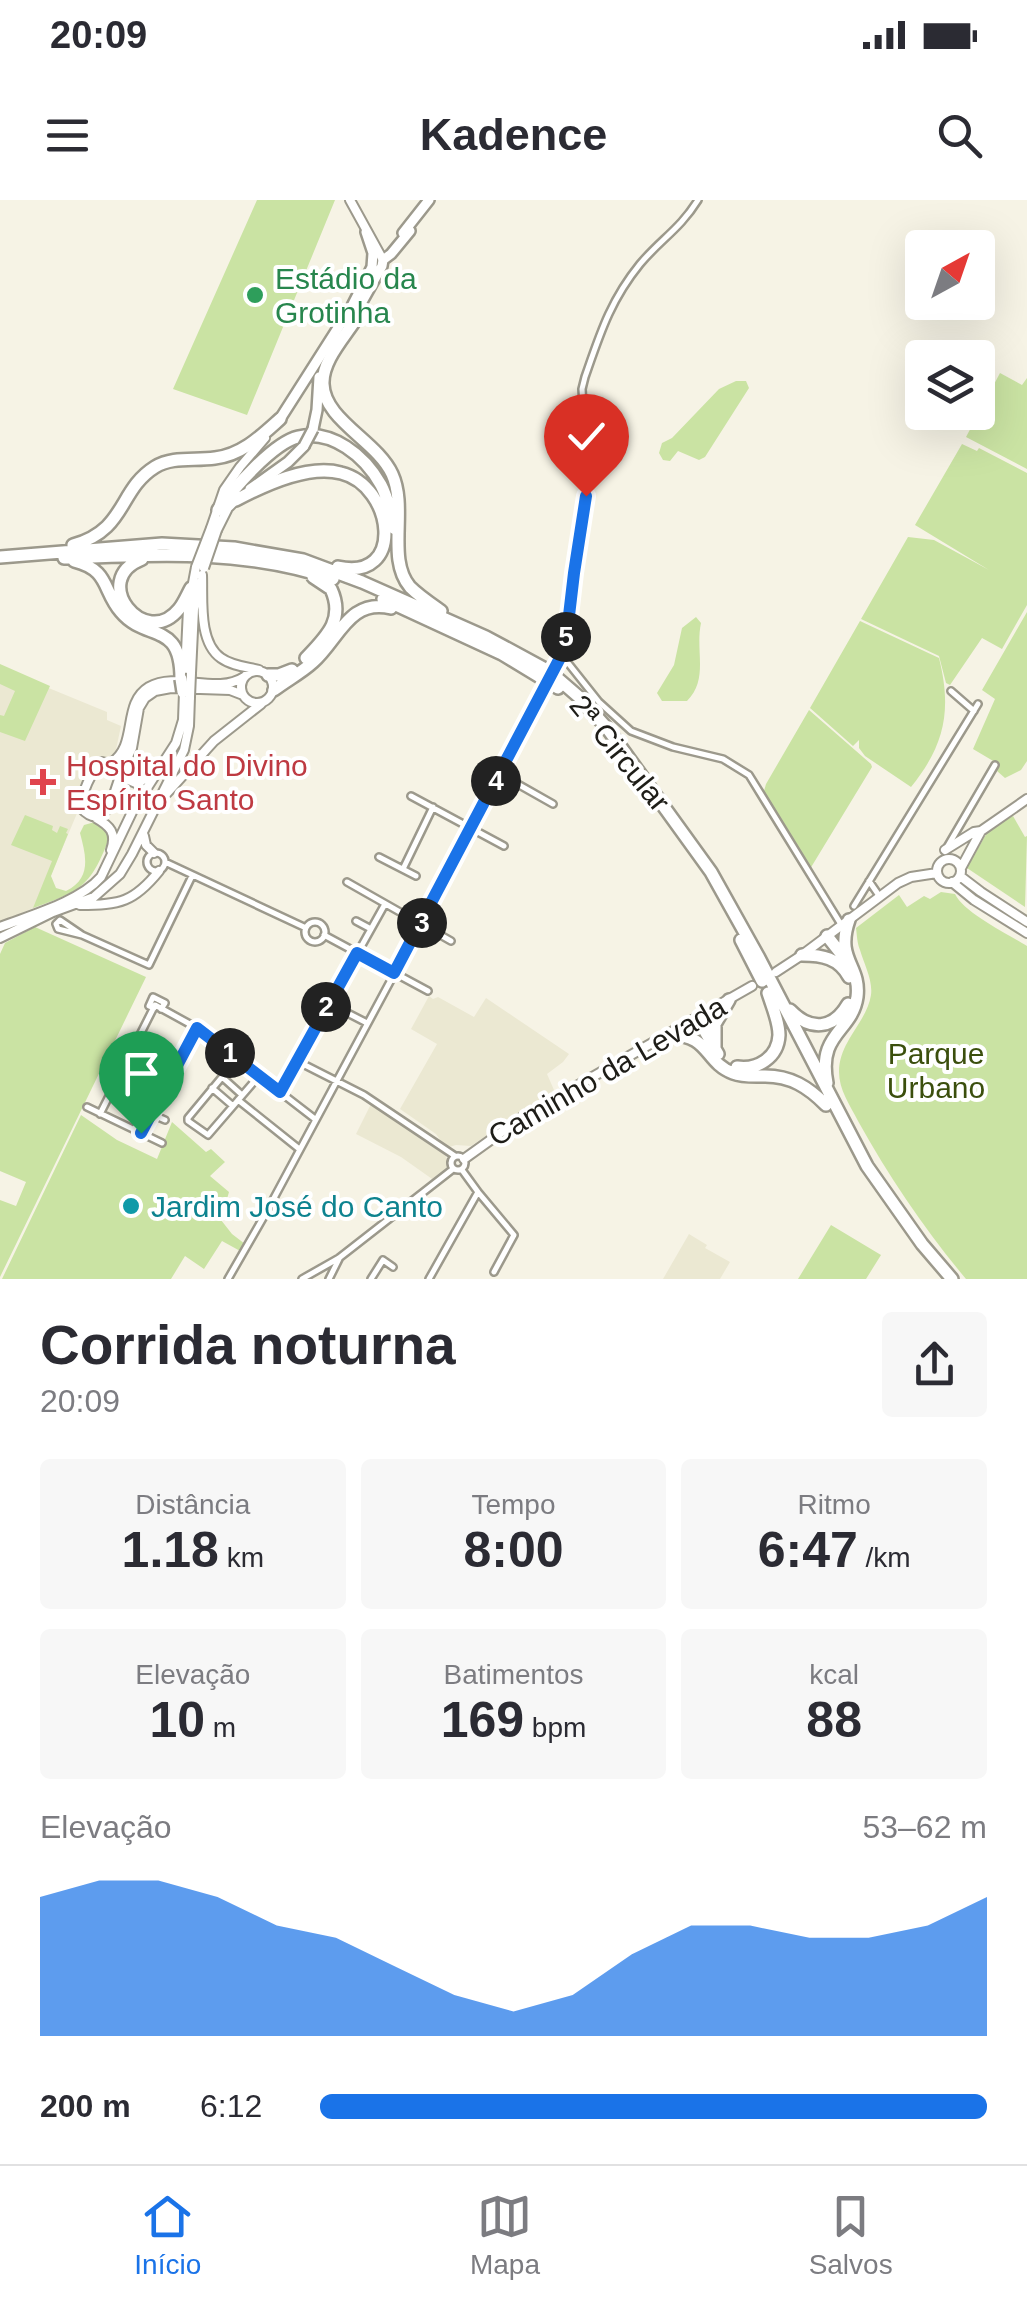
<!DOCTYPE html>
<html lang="pt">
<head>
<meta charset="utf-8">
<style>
  :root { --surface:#fff; --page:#f7f7f7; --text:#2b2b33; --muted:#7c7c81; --line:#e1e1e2; --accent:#1a73e8 }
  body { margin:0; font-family:Helvetica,sans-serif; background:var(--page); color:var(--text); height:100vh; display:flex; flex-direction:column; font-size:38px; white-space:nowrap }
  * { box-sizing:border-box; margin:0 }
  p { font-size:32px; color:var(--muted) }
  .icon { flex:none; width:55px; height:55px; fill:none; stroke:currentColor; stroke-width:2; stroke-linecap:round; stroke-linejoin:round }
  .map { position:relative; height:1079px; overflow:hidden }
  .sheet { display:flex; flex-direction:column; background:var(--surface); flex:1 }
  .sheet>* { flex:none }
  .needle { width:65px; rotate:40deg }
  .buttons { position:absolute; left:905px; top:30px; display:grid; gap:20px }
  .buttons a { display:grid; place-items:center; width:90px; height:90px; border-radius:10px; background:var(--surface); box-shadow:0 10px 40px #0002; font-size:50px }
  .pin { position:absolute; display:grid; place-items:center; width:85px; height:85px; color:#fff; margin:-102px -42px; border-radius:50% 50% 50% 0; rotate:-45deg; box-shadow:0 0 10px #0007 }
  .pin .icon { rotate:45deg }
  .km { position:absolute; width:50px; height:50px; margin:-25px; border-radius:50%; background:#222; color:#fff; font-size:28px; line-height:50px; text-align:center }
  .round { display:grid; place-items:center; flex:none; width:105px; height:105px; border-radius:10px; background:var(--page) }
  .overview { display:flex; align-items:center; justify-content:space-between; height:170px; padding:0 40px }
  h1 { font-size:55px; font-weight:600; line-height:75px }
  .metrics { display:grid; grid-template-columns:repeat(3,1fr); gap:15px; height:170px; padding:10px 40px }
  .metrics div { display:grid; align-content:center; border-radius:10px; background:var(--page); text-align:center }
  .metrics b { font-size:50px; font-weight:600 }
  .metrics small { font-size:28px; font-weight:400 }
  .metrics p { font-size:28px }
  .chart { height:280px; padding:20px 40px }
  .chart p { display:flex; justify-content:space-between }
  .chart svg { width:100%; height:180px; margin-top:10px; fill:var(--accent); opacity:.7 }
  ul { padding:0 40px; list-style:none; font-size:32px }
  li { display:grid; grid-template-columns:160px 120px 1fr; align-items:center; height:75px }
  li i { height:25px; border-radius:12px; background:var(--accent) }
  .status { display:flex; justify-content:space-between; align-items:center; height:70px; padding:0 50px; background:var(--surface); direction:ltr }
  .status svg { height:28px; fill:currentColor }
  header { display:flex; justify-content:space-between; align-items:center; height:130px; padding:0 40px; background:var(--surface); font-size:45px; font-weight:600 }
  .tabs { display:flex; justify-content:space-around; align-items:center; height:140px; border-top:2px solid var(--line); background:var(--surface); font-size:28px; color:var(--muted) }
  .tabs a { display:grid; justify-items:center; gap:5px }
  .tabs .on { color:var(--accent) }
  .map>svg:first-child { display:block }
</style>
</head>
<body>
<div class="status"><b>20:09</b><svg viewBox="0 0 49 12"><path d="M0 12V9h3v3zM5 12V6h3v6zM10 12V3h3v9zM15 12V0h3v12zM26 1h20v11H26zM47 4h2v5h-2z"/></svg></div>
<header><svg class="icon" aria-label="menu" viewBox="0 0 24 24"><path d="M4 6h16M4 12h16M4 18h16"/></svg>Kadence<svg class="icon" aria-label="search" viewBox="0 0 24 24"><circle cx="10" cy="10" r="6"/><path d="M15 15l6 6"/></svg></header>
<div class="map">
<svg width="1027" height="1079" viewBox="0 0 1027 1079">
  <rect width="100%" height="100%" fill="#f6f3e5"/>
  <path fill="#ebe8d2" d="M 0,468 L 107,512 L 107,520 L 121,526 L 114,559 L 102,560 L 79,597 L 78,611 L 38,706 L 0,722 Z
    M 429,796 L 433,799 L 438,797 L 474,817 L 486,798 L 569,854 L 563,862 L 547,874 L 554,890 L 471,946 L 456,945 L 446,948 L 436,934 L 400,909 L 437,844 L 411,829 Z
    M 371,904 L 446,956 L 449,965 L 447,971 L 435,981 L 401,957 L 356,934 Z
    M 689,1034 L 707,1045 L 705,1048 L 730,1062 L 720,1079 L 663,1079 Z"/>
  <path fill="#cae3a3" d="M 257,0 L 335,0 L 247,215 L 173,189 Z
    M 1000,173 L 1022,185 L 1027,178 L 1027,269 L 966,237 Z
    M 736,181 L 746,181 L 749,188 L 705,257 L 699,260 L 678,251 L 670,261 L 663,260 L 659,253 L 662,243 L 672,238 L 719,189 Z
    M 962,244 L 977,251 L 979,248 L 1027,273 L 1027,405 L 1002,449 L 982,438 L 950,485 L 946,483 L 939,456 L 861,419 L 908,337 L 934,340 L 989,370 L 915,325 Z
    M 1027,412 L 1027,561 L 1021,570 L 1005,578 L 997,571 L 1000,565 L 973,549 L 995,499 L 982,490 Z
    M 696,417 L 701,423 C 695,451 709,479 687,501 L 662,501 L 657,493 L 674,465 L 682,428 Z
    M 860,421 L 939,458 C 952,510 945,545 911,587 L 865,556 L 859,548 L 859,540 L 853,546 L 810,508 Z
    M 0,464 L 50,486 L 25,541 L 0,532 L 0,515 L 4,516 L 15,491 L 0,484 Z
    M 809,510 L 871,564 L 872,567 L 810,669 L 764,591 L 766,584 Z
    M 25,615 L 53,626 L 52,630 L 57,633 L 60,626 L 68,629 L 66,633 L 68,634 L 51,676 L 56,688 L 66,691 C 92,678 86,656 80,633 L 84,625 L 95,622 L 106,626 L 110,636 C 91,686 82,691 33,708 L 52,661 L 11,645 Z
    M 1013,616 L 1025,637 L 1027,636 L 1025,707 L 967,668 L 989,629 Z
    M 941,692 L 955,694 C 964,713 1008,734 1027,746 L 1027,1079 L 966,1079 C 925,1030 889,977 858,921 C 850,905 839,890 839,872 C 839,841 867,822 871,795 C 873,780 864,764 860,750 C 857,743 857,735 856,728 L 899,695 L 907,707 L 924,696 L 930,699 Z
    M 35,727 L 146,777 L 0,1077 L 0,1000 L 16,1006 L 26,982 L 0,971 L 0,754 L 5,743 Z
    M 81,915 L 117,940 L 157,959 L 172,922 L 206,952 L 211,949 L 225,962 L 210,976 L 229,992 L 221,1020 L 232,1034 L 245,1044 L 242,1052 L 222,1041 L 204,1069 L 185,1056 L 171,1079 L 2,1079 Z
    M 831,1025 L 881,1055 L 866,1079 L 798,1079 Z"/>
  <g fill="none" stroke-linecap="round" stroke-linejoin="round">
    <defs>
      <path id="street" d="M 559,459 L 568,463 L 599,502 L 631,531 L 673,547 L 723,559 L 749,575 L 842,726
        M 555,468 L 569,424 L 574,373 L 586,306 L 587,278 L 582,189 L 585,177 C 600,134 610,101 640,64 C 661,39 680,29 698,0
        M 951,491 L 974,511
        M 500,574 L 553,604
        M 411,596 L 504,646
        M 946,649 L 995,565
        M147 662a9 9 0 1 1 18 0a9 9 0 1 1-18 0Z
        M 379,657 L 416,676
        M 165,662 L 306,728
        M 403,669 L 433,607
        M 869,681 L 880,697
        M 347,682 L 451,741
        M 854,706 L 978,504
        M 356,721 L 371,729
        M305 732a10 10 0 1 1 20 0a10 10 0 1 1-20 0Z
        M 82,735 L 58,729 L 56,724 L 60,720 L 82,735 L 149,765 L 192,676
        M 324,735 L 428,791
        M 328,803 L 367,823
        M 154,808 L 149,806 L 153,797 L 165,803 L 161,809
        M 237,859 L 188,918 L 188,921 L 208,935 L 258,877
        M 297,861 L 364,895 L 455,956
        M 222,877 L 242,895
        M 212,888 L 233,906
        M 280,892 L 385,704
        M 238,900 L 298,948
        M 87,907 L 162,943
        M 100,914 L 155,805 L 197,828 L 315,919
        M 151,914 L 165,920
        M 141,933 L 197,828
        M451 963a7 7 0 1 1 14 0a7 7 0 1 1-14 0Z
        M 478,992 L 514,1035 L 494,1072
        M 228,1079 L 267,1011 L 421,724 L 541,496
        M 302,1079 L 339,1058 L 453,969
        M 329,1079 L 339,1059
        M 371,1079 L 383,1060 L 393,1067
        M 429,1079 L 478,992 L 462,970"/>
      <path id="secondary" d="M 350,0 L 383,60
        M 211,328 L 224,290 L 240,267 L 265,238
        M 217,330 L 228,308 L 236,300
        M 202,375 C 203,399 198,442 221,458 C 232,466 247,467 259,470
        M241 487a16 16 0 1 1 32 0a16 16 0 1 1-32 0Z
        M 185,473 L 188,409 L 196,367
        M 191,473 L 194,409 L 199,383
        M 102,562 L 115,565 L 120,576 C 114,594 105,634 81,608 C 82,592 90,573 102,562 Z
        M 111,563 C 139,545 121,504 149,487 C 177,471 216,495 244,477
        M 120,573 L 132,548 L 139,508 L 145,498 L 155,491 L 171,488 L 230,490 L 243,495
        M 120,576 L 138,584 L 153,571
        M 167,593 L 214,541 L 261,504
        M 96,618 C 110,626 117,633 111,650
        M 144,636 L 146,645 L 154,653
        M 945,650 L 974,632 L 981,631 L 1027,599
        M937 671a12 12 0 1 1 24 0a12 12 0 1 1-24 0Z
        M 961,668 L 981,631
        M 960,676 L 981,692 L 1027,722
        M 952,682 L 974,700 L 1027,733
        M 80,705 C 120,705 134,702 159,671
        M 0,727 C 31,715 79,702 101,677 L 134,608 L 176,543 L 183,520 L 184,492
        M 0,738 L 53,712 L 94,697 L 120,674 L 132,654 L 184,550 L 189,526 L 190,497
        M 776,772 L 802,755 L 898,683 L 911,677 L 937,673
        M 464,959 L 524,916 L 752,786"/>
      <path id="primary" d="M 403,33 L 429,0
        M 354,116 L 382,66 L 383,60 L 391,54 L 410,31
        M 280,219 L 352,106 L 372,67 L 373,53 L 366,32
        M 313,229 L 317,210 L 319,177
        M 250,289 L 288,262 L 304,246"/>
      <path id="highway" d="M 356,113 L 354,122 C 342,140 322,162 323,184 C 324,220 377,241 392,274 C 408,309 386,359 410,387 C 419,396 431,404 441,411
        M 236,300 C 264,285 308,264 341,273 C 394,286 406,382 338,367
        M 218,310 C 233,289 273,243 298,237 C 332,229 365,256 381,285 C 388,298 391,314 395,329
        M 73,345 C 127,330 118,290 155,267 C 173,256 194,261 215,258 C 242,255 261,236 280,219
        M 0,357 L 162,344 L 234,348 L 303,360 L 362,382 L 486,437 L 549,471 L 579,497 L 607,528 L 711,672 L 759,758 L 867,966 L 922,1044 L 952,1079
        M 64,358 C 155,354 246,349 333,379
        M 142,359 C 88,380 145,451 179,409 C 184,403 187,395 191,388
        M 74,361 C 110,370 102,390 121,412 C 146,442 181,420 181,479
        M 383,399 L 502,454 L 558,488
        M 306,458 C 327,436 345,419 331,389 L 313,377
        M 268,475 L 279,475 L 292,470
        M 274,490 C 287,480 301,473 313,462 C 339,439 349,398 391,408
        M 827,736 L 846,760
        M 741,740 L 762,781
        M 802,755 C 822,755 839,758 849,777
        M 790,810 C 810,831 833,830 848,804
        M 698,819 L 718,854
        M 669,835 C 710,834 704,862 733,873 C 743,877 754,876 765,876 C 791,876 808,887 826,905
        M 715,847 L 715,824 L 729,800
        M 737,867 C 757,870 778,858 779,835 C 779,821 772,806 768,793
        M 827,883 C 817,833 852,832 857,797 C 861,765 835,760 849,720"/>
    </defs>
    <use href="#street" stroke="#9c998c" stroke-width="10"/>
    <use href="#secondary" stroke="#9c998c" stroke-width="12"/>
    <use href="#primary" stroke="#9c998c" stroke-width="14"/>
    <use href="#highway" stroke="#9c998c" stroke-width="16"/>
    <use href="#street" stroke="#fff" stroke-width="5"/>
    <use href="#secondary" stroke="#fff" stroke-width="8"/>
    <use href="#primary" stroke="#fff" stroke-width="9"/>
    <use href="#highway" stroke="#fff" stroke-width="11"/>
    <defs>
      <path id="street-bridge" d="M 541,496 L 555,468"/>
      <path id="secondary-bridge" d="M 196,367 L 211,328
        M 204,368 L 217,330
        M 190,497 L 191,473"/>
      <path id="primary-bridge" d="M 304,246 L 313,229"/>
      <path id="highway-bridge" d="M 181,479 L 183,492"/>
    </defs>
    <use href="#street-bridge" stroke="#9c998c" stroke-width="10" stroke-linecap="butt"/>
    <use href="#secondary-bridge" stroke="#9c998c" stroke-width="12" stroke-linecap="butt"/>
    <use href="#primary-bridge" stroke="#9c998c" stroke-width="14" stroke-linecap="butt"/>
    <use href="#highway-bridge" stroke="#9c998c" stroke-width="16" stroke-linecap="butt"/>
    <use href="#street-bridge" stroke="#fff" stroke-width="5"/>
    <use href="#secondary-bridge" stroke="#fff" stroke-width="8"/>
    <use href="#primary-bridge" stroke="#fff" stroke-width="9"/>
    <use href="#highway-bridge" stroke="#fff" stroke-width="11"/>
  </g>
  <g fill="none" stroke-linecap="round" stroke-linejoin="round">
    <defs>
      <path id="route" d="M 141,933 L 197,828 L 280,892 L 357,753 L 394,773 L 560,458 L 568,424 L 574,373 L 586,296"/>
    </defs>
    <use href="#route" stroke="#fff" stroke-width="20"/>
    <use href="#route" stroke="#1a73e8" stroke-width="12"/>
  </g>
  <circle fill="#2e9e5b" stroke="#fff" stroke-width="4" cx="255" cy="95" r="10"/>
  <path fill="#e0444e" stroke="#fff" stroke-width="4" d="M38 567h10v10h10v10h-10v10h-10v-10h-10v-10h10z"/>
  <circle fill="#0f9aa8" stroke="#fff" stroke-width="4" cx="131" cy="1006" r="10"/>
  <g text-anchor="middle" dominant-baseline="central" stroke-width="8" stroke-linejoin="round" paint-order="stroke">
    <g font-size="30" fill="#27864d" stroke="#fff" text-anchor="start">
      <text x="275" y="78">Estádio da<tspan x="275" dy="34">Grotinha</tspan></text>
    </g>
    <g font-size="30" fill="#1e1d18" stroke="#fff">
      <text transform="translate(620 553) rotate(51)">2ª Circular</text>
      <text transform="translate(607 871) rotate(-30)">Caminho da Levada</text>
    </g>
    <g font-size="30" fill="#be3a42" stroke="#fff" text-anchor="start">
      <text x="66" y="565">Hospital do Divino<tspan x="66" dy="34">Espírito Santo</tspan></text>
    </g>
    <g font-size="30" fill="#3b4f0d" stroke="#fff">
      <text x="936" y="853">Parque<tspan x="936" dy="34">Urbano</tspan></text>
    </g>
    <g font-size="30" fill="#0d838f" stroke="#fff" text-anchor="start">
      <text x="151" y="1006">Jardim José do Canto</text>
    </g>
  </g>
</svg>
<div class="buttons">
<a><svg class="needle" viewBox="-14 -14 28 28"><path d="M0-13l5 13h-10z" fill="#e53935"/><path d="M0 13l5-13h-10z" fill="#7c7c81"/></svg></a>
<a><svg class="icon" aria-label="layers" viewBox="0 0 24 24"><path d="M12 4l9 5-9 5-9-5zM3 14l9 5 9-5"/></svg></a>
</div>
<div class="pin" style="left:141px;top:933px;background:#1e9e55"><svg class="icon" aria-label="arrive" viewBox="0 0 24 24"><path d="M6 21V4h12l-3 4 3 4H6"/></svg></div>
<div class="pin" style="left:586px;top:296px;background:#d93025"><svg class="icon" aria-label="check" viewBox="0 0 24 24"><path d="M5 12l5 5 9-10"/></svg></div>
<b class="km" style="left:230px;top:853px">1</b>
<b class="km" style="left:326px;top:807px">2</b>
<b class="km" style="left:422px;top:723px">3</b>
<b class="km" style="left:496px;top:581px">4</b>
<b class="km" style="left:566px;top:437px">5</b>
</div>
<section class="sheet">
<div class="overview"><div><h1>Corrida noturna</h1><p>20:09</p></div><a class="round"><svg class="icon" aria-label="share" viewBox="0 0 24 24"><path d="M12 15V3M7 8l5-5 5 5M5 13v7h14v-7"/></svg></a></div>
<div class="metrics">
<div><p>Distância</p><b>1.18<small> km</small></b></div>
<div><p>Tempo</p><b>8:00</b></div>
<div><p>Ritmo</p><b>6:47<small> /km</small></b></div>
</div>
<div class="metrics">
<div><p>Elevação</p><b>10<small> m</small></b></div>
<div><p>Batimentos</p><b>169<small> bpm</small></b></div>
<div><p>kcal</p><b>88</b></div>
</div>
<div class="chart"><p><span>Elevação</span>53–62 m</p>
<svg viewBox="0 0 160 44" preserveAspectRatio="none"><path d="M0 44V10L10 6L20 6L30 10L40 17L50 20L60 27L70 34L80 38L90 34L100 24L110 17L120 17L130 20L140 20L150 17L160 10V44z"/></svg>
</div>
<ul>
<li><b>200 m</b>6:12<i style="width:100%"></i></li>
</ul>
</section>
<nav class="tabs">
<a class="on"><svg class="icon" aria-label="home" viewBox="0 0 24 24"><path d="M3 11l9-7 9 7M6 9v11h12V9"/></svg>Início</a>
<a><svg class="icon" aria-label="map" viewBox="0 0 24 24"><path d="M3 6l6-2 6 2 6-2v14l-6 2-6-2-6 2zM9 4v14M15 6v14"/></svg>Mapa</a>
<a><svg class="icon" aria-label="saved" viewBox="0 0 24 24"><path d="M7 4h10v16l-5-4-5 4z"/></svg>Salvos</a>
</nav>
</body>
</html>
